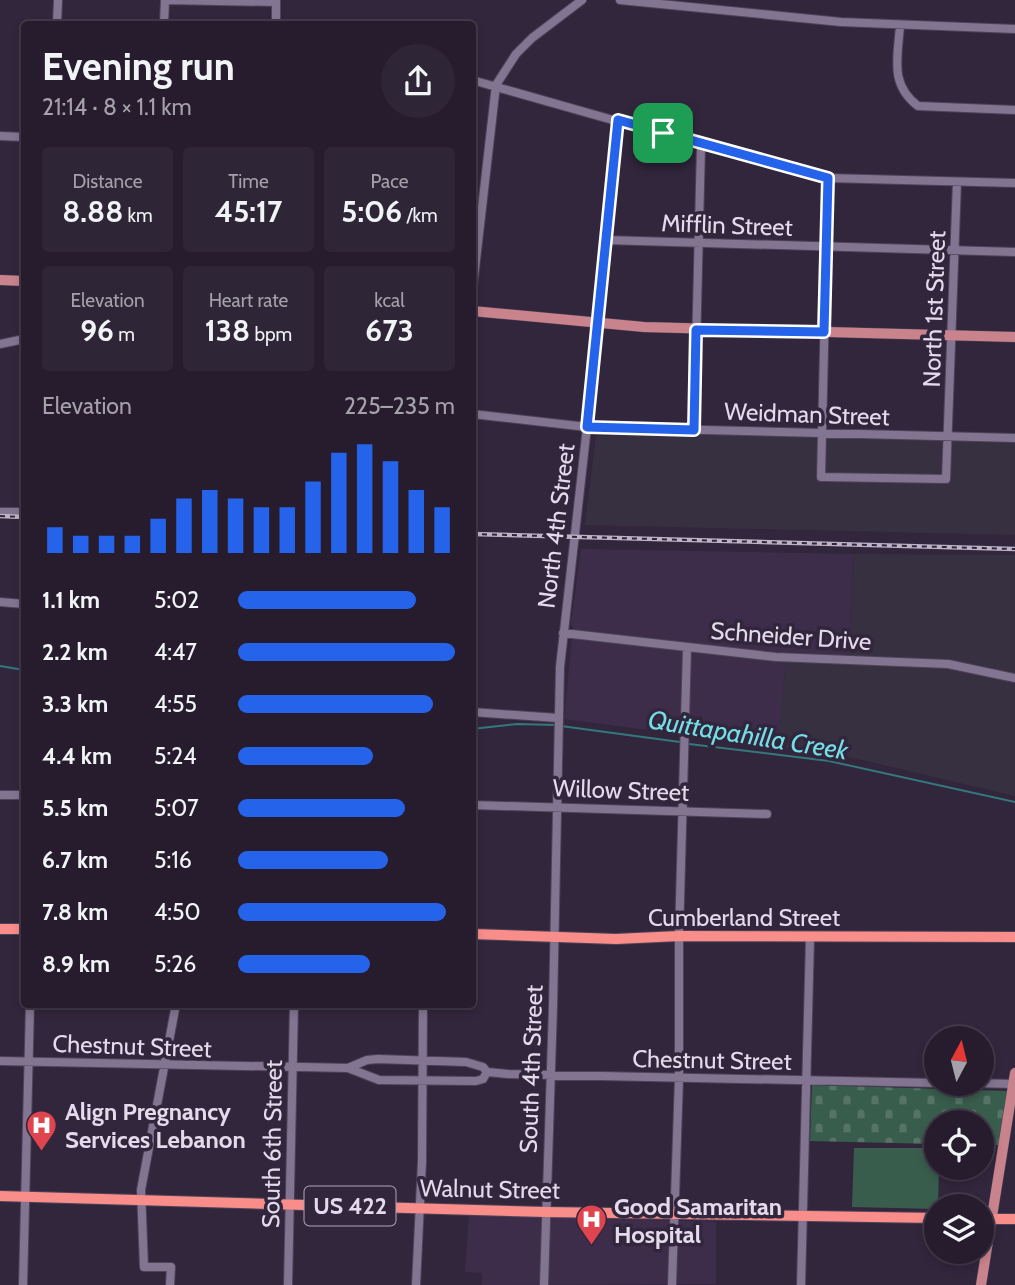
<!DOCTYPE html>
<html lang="en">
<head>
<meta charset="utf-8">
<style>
  :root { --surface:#261c2e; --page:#2e2536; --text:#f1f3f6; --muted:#a4a1aa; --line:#423a4a; --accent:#2563eb }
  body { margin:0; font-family:Cabin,sans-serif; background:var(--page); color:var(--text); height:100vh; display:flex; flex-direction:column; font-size:26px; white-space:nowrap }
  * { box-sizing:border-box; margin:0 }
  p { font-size:23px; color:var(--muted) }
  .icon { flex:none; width:38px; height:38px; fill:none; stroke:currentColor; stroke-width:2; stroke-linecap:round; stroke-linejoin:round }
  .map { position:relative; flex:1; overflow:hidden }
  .side { position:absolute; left:21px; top:21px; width:455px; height:987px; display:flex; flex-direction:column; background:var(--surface); border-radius:7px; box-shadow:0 4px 10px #0003,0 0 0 2px var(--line) }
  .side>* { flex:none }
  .needle { width:46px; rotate:7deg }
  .controls { position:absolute; left:924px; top:1026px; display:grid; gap:14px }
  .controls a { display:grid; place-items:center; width:70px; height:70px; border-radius:50%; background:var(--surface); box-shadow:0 4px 10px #0003,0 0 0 2px var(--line); font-size:35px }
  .pin { position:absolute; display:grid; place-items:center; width:60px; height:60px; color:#fff; margin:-30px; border-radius:14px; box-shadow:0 4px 10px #0006 }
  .round { display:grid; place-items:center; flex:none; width:74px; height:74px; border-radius:37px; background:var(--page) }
  .head { display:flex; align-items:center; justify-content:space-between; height:119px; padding:0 21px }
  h1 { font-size:38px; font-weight:700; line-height:52px }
  .metrics { display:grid; grid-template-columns:repeat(3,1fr); gap:10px; height:119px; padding:7px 21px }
  .metrics div { display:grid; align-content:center; border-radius:7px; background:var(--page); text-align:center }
  .metrics b { font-size:30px; font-weight:700 }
  .metrics small { font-size:19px; font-weight:400 }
  .metrics p { font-size:19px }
  .chart { height:196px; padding:14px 21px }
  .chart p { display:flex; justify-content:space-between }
  .chart svg { width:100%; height:126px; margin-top:7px; stroke:var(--accent); stroke-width:6 }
  ul { padding:0 21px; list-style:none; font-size:23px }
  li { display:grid; grid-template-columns:112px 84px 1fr; align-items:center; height:52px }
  li i { height:18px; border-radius:9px; background:var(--accent) }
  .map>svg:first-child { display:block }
</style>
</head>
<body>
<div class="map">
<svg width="1015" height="1285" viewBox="0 0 1015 1285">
  <defs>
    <pattern id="cemetery-stones" width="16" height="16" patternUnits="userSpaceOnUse" patternTransform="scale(1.75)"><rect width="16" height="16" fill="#395d4c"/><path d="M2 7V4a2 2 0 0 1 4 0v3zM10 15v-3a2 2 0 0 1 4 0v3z" fill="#567466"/></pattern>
  </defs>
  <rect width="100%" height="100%" fill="#32263d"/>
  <path fill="#3d2d4b" d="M 581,549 L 853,554 L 849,657 L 787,652 L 778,747 L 564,719 L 573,627 L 571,623 Z
    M 469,1215 L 716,1222 L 716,1284 L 482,1285 L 482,1273 L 465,1272 Z"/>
  <path fill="#363041" d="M 667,433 L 1015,443 L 1015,535 L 585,525 L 596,436 Z
    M 853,554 L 1015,555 L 1015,796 L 862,760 L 778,747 L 787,652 L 849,657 Z"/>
  <path fill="url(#cemetery-stones)" d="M 812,1085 L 1007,1091 L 999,1145 L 982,1145 L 982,1122 L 936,1122 L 936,1144 L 810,1141 Z"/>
  <path fill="#395d4c" d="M 854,1148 L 936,1148 L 936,1167 L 939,1167 L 938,1206 L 936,1209 L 852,1207 Z"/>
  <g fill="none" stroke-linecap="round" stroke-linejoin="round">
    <path stroke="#34787d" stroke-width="2" d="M 0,666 L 24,670
      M 561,726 L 680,742
      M 472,729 L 517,724 L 555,725
      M 689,744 L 829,761 L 1015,802"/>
    <defs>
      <path id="minor" d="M 166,0 L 276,2
        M 620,0 L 841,22 L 1015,29
        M 57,24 L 58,0
        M 164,24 L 165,0
        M 276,24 L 276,0
        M 900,25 C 898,57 889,84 918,106 L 1015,110
        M 472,80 L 701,145 L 828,178 L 1015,183
        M 0,136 L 24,137
        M 828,178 L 821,477 L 946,479 L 957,182
        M 606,240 L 1015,252
        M 472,295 L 496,85 L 516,54 L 532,38 L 582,0
        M 0,344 L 24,339
        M 472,414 L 587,427 L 1015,438
        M 694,430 L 701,145
        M 0,512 L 24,512
        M 0,602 L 24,604
        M 563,633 L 776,657 L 948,664 L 1015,678
        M 472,712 L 558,718
        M 0,795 L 24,795
        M 472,805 L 767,814
        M 0,1061 L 348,1068 L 367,1060 L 378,1059 L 466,1062 L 483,1067 L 487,1072 L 508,1074 L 936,1083
        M 348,1068 L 379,1080 L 476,1081 L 483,1079 L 487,1072
        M 971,1083 L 1015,1084
        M 23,1285 L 30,1004
        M 170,1285 L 171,1267 L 144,1267 L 141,1190 L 176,1004
        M 288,1285 L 294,1004
        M 416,1285 L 422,1162 L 423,1004
        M 544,1285 L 553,1007 L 560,667 L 587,427 L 618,120
        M 672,1285 L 679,1078 L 679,936 L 687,648
        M 801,1285 L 810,938"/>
      <path id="major" d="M 0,280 L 24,281
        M 472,311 L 644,327 L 1015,337
        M 981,1285 L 1015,1073"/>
      <path id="highway" d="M 0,929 L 24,929
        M 472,934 L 616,939 L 679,936 L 1015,937
        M 0,1196 L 546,1212 L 936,1218
        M 982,1219 L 1015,1219"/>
    </defs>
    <use href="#minor" stroke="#4e4358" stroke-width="10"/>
    <use href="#major" stroke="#4e4358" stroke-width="11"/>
    <use href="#highway" stroke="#4e4358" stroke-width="12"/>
    <use href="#minor" stroke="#837591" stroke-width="8"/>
    <use href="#major" stroke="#c9838d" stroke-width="10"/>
    <use href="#highway" stroke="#f88d8a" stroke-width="10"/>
    <defs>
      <path id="rail" d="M 0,516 L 24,517
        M 472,534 L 1015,549"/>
    </defs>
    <use href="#rail" stroke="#bcb3c5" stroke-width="4.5"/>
    <use href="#rail" stroke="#32263d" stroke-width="2" stroke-dasharray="5" stroke-linecap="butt"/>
  </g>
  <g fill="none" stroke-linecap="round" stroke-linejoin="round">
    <defs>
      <path id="route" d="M 618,120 L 828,178 L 824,332 L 696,330 L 694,430 L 587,427 Z"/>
    </defs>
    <use href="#route" stroke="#fff" stroke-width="14"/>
    <use href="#route" stroke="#2563eb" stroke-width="9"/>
  </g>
  <defs>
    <symbol id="hospital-pin" viewBox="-11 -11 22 30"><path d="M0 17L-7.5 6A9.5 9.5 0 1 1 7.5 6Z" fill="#e0444e" stroke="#32263d"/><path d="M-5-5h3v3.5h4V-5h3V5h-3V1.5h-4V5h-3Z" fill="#fff"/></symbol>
  </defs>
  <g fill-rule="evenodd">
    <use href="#hospital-pin" x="24" y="1108" width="35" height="47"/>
    <use href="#hospital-pin" x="574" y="1202" width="35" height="47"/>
  </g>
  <g text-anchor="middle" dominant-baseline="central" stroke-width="7" stroke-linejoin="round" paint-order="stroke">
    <rect fill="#32263d" stroke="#aea5b7" stroke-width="2" x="304.5" y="1186.5" width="91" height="39" rx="5"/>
    <g font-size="23" font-weight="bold" fill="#e3dbeb">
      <text x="350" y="1206">US 422</text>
    </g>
    <g font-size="24" fill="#e3dbeb" stroke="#32263d">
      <text transform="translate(727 225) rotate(2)">Mifflin Street</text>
      <text transform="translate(934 309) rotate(-88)">North 1st Street</text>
      <text transform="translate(807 414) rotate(2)">Weidman Street</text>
      <text transform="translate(556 526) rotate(-83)">North 4th Street</text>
      <text transform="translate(791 636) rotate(4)">Schneider Drive</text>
      <text transform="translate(621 790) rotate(2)">Willow Street</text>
      <text x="744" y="917">Cumberland Street</text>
      <text transform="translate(132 1046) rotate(2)">Chestnut Street</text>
      <text transform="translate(712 1060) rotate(1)">Chestnut Street</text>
      <text transform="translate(531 1069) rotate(-88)">South 4th Street</text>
      <text transform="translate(272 1144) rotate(-89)">South 6th Street</text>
      <text transform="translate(490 1189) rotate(1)">Walnut Street</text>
    </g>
    <g font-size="24" font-weight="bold" fill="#e3dbeb" stroke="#32263d" text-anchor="start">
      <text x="65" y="1111">Align Pregnancy<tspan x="65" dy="28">Services Lebanon</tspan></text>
      <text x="614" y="1206">Good Samaritan<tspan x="614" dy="28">Hospital</tspan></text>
    </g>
    <g font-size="26" font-style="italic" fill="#74dee6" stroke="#32263d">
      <text transform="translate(748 735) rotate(9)">Quittapahilla Creek</text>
    </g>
  </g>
</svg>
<div class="controls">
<a><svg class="needle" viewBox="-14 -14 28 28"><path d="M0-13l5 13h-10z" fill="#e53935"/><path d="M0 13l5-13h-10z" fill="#a4a1aa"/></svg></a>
<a><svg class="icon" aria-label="locate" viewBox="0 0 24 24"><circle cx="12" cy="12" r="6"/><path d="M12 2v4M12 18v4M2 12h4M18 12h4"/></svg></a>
<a><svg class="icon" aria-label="layers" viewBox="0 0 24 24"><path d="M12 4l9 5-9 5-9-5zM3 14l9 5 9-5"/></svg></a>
</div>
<div class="pin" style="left:663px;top:133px;background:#1e9e55"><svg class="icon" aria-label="arrive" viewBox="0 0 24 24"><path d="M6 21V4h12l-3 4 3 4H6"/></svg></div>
<section class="side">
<div class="head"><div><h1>Evening run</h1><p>21:14 · 8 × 1.1 km</p></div><a class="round"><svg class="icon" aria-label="share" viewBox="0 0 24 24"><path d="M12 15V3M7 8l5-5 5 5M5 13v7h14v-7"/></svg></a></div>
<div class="metrics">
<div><p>Distance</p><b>8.88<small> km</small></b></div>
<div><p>Time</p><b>45:17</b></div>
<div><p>Pace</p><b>5:06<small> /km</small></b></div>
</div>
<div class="metrics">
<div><p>Elevation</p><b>96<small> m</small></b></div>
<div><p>Heart rate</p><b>138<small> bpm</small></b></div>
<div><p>kcal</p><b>673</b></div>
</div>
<div class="chart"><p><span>Elevation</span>225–235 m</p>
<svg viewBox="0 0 160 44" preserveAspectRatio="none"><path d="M5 44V35M15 44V38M25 44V38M35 44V38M45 44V32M55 44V25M65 44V22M75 44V25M85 44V28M95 44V28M105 44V19M115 44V9M125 44V6M135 44V12M145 44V22M155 44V28"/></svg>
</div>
<ul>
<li><b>1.1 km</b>5:02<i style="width:82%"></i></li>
<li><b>2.2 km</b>4:47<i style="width:100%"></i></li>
<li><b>3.3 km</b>4:55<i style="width:90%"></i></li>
<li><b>4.4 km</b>5:24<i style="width:62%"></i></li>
<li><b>5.5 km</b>5:07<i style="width:77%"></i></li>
<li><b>6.7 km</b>5:16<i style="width:69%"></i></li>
<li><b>7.8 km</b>4:50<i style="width:96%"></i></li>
<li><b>8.9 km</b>5:26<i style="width:61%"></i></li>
</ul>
</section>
</div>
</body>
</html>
